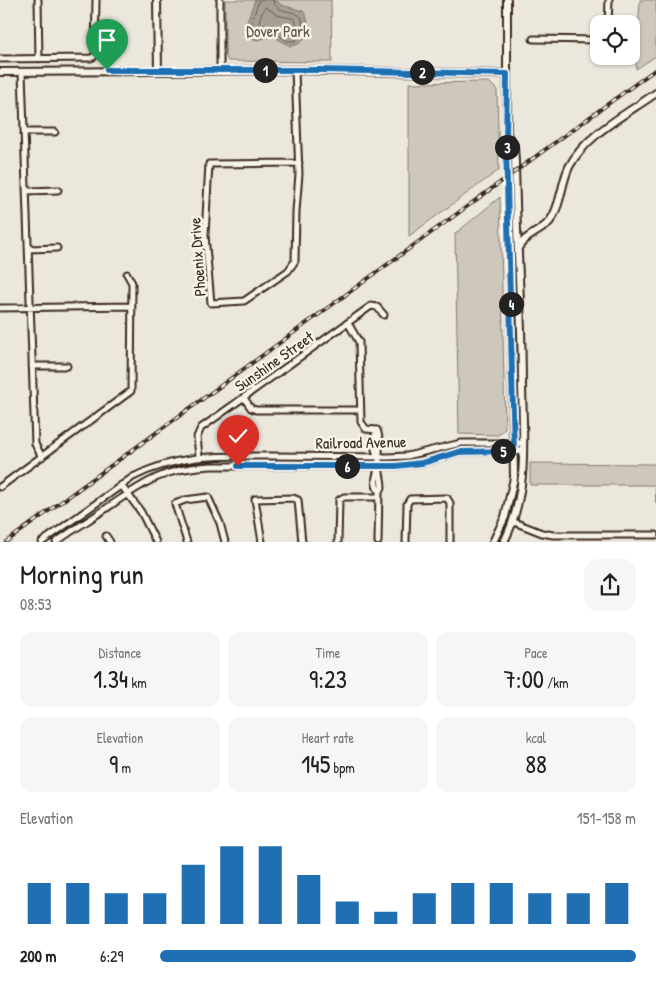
<!DOCTYPE html>
<html lang="en">
<head>
<meta charset="utf-8">
<style>
  :root { --surface:#fff; --page:#f6f6f6; --text:#222; --muted:#767676; --accent:#1f6fb2 }
  body { margin:0; font-family:"Patrick Hand",sans-serif; background:var(--page); color:var(--text); height:100vh; display:flex; flex-direction:column; font-size:19px; white-space:nowrap }
  * { box-sizing:border-box; margin:0 }
  p { font-size:16px; color:var(--muted) }
  .icon { flex:none; width:28px; height:28px; fill:none; stroke:currentColor; stroke-width:2; stroke-linecap:round; stroke-linejoin:round }
  .map { position:relative; height:542px; overflow:hidden }
  .panel { display:flex; flex-direction:column; background:var(--surface); flex:1 }
  .panel>* { flex:none }
  .tools { position:absolute; left:590px; top:15px; display:grid; gap:10px }
  .tools a { display:grid; place-items:center; width:50px; height:50px; border-radius:10px; background:var(--surface); box-shadow:0 1px 4px #0004; font-size:25px }
  .pin { position:absolute; display:grid; place-items:center; width:42px; height:42px; color:#fff; margin:-51px -21px; border-radius:50% 50% 50% 0; rotate:-45deg; box-shadow:0 0 5px #0007 }
  .pin .icon { rotate:45deg }
  .km { position:absolute; width:25px; height:25px; margin:-12px; border-radius:50%; background:#222; color:#fff; font-size:14px; line-height:25px; text-align:center }
  .round { display:grid; place-items:center; flex:none; width:52px; height:52px; border-radius:15px; background:var(--page) }
  .headline { display:flex; align-items:center; justify-content:space-between; height:85px; padding:0 20px }
  h1 { font-size:28px; font-weight:600; line-height:38px }
  .figures { display:grid; grid-template-columns:repeat(3,1fr); gap:8px; height:85px; padding:5px 20px }
  .figures div { display:grid; align-content:center; border-radius:12px; background:var(--page); text-align:center }
  .figures b { font-size:25px; font-weight:600 }
  .figures small { font-size:14px; font-weight:400 }
  .figures p { font-size:14px }
  .chart { height:140px; padding:10px 20px }
  .chart p { display:flex; justify-content:space-between }
  .chart svg { width:100%; height:90px; margin-top:5px; stroke:var(--accent); stroke-width:6 }
  ul { padding:0 20px; list-style:none; font-size:16px }
  li { display:grid; grid-template-columns:80px 60px 1fr; align-items:center; height:38px }
  li i { height:12px; border-radius:6px; background:var(--accent) }
  .map>svg:first-child { display:block }
</style>
</head>
<body>
<div class="map">
<svg width="656" height="542" viewBox="0 0 656 542">
  <rect width="100%" height="100%" fill="#ece7dc"/>
  <filter id="ink" filterUnits="userSpaceOnUse"><feTurbulence type="fractalNoise" baseFrequency=".02" numOctaves="2"/><feDisplacementMap in="SourceGraphic" scale="10" xChannelSelector="R" yChannelSelector="G"/><feConvolveMatrix kernelMatrix="1 2 1 2 8 2 1 2 1" color-interpolation-filters="sRGB"/></filter>
  <g filter="url(#ink)">
    <path fill="#cec8bc" stroke="#84796d" d="M 225,0 L 331,0 L 332,62 L 228,61 L 225,55 Z
      M 640,0 L 656,0 L 656,56 L 636,69 Z
      M 489,82 L 497,90 L 499,170 L 409,236 L 409,83 Z
      M 500,197 L 505,429 L 498,435 L 459,434 L 455,234 Z
      M 530,463 L 656,464 L 656,503 L 655,485 L 530,485 Z"/>
    <path fill="#a89f93" stroke="#7c7064" d="M 255,0 L 276,0 L 281,5 L 303,11 C 313,24 308,45 290,46 L 273,36 L 257,40 L 249,37 L 246,24 Z"/>
    <g fill="none" stroke-linecap="round" stroke-linejoin="round">
      <path stroke="#67594d" stroke-width="1" d="M 259,0 L 252,21 L 252,33 L 256,35 L 274,31 L 287,41 L 295,41 L 303,31 L 302,18 C 294,8 276,15 273,0
        M 266,7 L 277,15 L 295,19 L 297,27 L 294,33 L 290,35 L 277,25 L 259,26 L 260,17 Z"/>
      <defs>
        <path id="minor" d="M 38,0 L 39,59
          M 220,0 L 220,70
          M 608,24 L 609,0
          M 533,39 L 599,40
          M 0,59 L 91,58 L 95,56 L 96,0
          M 295,70 L 299,174 L 296,211 L 295,261 L 288,271 L 244,301 L 211,303 L 205,235 L 209,164 L 299,163
          M 22,72 L 35,444 L 42,457
          M 24,132 L 55,132
          M 27,191 L 58,190
          M 29,249 L 57,248
          M 0,308 L 132,306
          M 348,323 L 359,342 L 361,422 L 366,429 L 377,430
          M 32,366 L 67,366
          M 244,398 L 251,408 L 256,410 L 360,410
          M 377,430 C 382,443 378,450 379,463 C 379,472 382,479 382,488 L 379,491 L 378,542
          M 377,430 C 372,441 373,446 378,457
          M 199,456 L 197,437 L 201,428 L 371,306 L 377,307 L 384,315
          M 379,466 C 376,475 373,484 379,491
          M 121,485 L 141,512 L 156,542
          M 0,487 L 131,391 L 132,283 L 127,274
          M 514,522 L 542,533 L 553,535 L 656,535
          M 106,536 L 110,542
          M 42,542 L 133,477 C 181,453 222,456 274,456 C 312,456 350,457 388,457 L 407,456 L 461,443 L 523,443
          M 56,542 C 71,531 86,522 101,512 C 141,485 161,468 211,466 L 396,466 L 422,463 L 459,452 L 523,451
          M 187,542 L 175,504 L 185,500 L 208,497 L 220,523 L 225,542
          M 262,542 L 255,499 L 293,498 L 298,500 L 302,542
          M 338,542 L 339,500 L 344,497 L 379,497
          M 406,542 L 407,504 L 410,499 L 447,498 L 450,503 L 450,542"/>
        <path id="major" d="M 157,0 L 158,70
          M 0,72 L 295,70 L 507,74
          M 518,248 C 525,235 541,232 550,221 C 561,206 561,184 569,167 C 586,134 627,114 656,93
          M 493,542 L 505,517 L 514,478 L 510,236 L 507,146 L 507,0
          M 504,542 C 529,493 523,439 522,386 C 522,311 516,237 515,162 L 514,146 L 508,136"/>
      </defs>
      <use href="#minor" stroke="#3b2a1e" stroke-width="9"/>
      <use href="#major" stroke="#3b2a1e" stroke-width="10"/>
      <use href="#minor" stroke="#f7f3e8" stroke-width="5"/>
      <use href="#major" stroke="#f7f3e8" stroke-width="6"/>
      <defs>
        <path id="rail" d="M 6,542 L 656,69"/>
      </defs>
      <use href="#rail" stroke="#3b2a1e" stroke-width="4"/>
      <use href="#rail" stroke="#f7f3e8" stroke-width="2" stroke-dasharray="5.5" stroke-linecap="butt"/>
    </g>
  </g>
  <g fill="none" stroke-linecap="round" stroke-linejoin="round" filter="url(#ink)">
    <defs>
      <path id="route" d="M 107,70 L 321,70 L 507,74 L 506,146 L 514,451 L 459,452 L 422,463 L 396,466 L 238,466"/>
    </defs>
    <use href="#route" stroke="#fff" stroke-width="10"/>
    <use href="#route" stroke="#1f6fb2" stroke-width="6"/>
  </g>
  <g text-anchor="middle" dominant-baseline="central" stroke-width="5" stroke-linejoin="round" paint-order="stroke">
    <g font-size="16" fill="#605246" stroke="#f7f3e8">
      <text x="278" y="31">Dover Park</text>
    </g>
    <g font-size="16" fill="#3b2a1e" stroke="#f7f3e8">
      <text transform="translate(197 257) rotate(-94)">Phoenix Drive</text>
      <text transform="translate(274 361) rotate(-35)">Sunshine Street</text>
      <text transform="translate(361 442) rotate(-1)">Railroad Avenue</text>
    </g>
  </g>
</svg>
<div class="tools">
<a><svg class="icon" aria-label="locate" viewBox="0 0 24 24"><circle cx="12" cy="12" r="6"/><path d="M12 2v4M12 18v4M2 12h4M18 12h4"/></svg></a>
</div>
<div class="pin" style="left:107px;top:70px;background:#1e9e55"><svg class="icon" aria-label="arrive" viewBox="0 0 24 24"><path d="M6 21V4h12l-3 4 3 4H6"/></svg></div>
<div class="pin" style="left:238px;top:466px;background:#d93025"><svg class="icon" aria-label="check" viewBox="0 0 24 24"><path d="M5 12l5 5 9-10"/></svg></div>
<b class="km" style="left:265px;top:70px">1</b>
<b class="km" style="left:422px;top:72px">2</b>
<b class="km" style="left:507px;top:147px">3</b>
<b class="km" style="left:511px;top:304px">4</b>
<b class="km" style="left:503px;top:451px">5</b>
<b class="km" style="left:347px;top:466px">6</b>
</div>
<section class="panel">
<div class="headline"><div><h1>Morning run</h1><p>08:53</p></div><a class="round"><svg class="icon" aria-label="share" viewBox="0 0 24 24"><path d="M12 15V3M7 8l5-5 5 5M5 13v7h14v-7"/></svg></a></div>
<div class="figures">
<div><p>Distance</p><b>1.34<small> km</small></b></div>
<div><p>Time</p><b>9:23</b></div>
<div><p>Pace</p><b>7:00<small> /km</small></b></div>
</div>
<div class="figures">
<div><p>Elevation</p><b>9<small> m</small></b></div>
<div><p>Heart rate</p><b>145<small> bpm</small></b></div>
<div><p>kcal</p><b>88</b></div>
</div>
<div class="chart"><p><span>Elevation</span>151–158 m</p>
<svg viewBox="0 0 160 44" preserveAspectRatio="none"><path d="M5 44V24M15 44V24M25 44V29M35 44V29M45 44V15M55 44V6M65 44V6M75 44V20M85 44V33M95 44V38M105 44V29M115 44V24M125 44V24M135 44V29M145 44V29M155 44V24"/></svg>
</div>
<ul>
<li><b>200 m</b>6:29<i style="width:100%"></i></li>
</ul>
</section>
</body>
</html>
